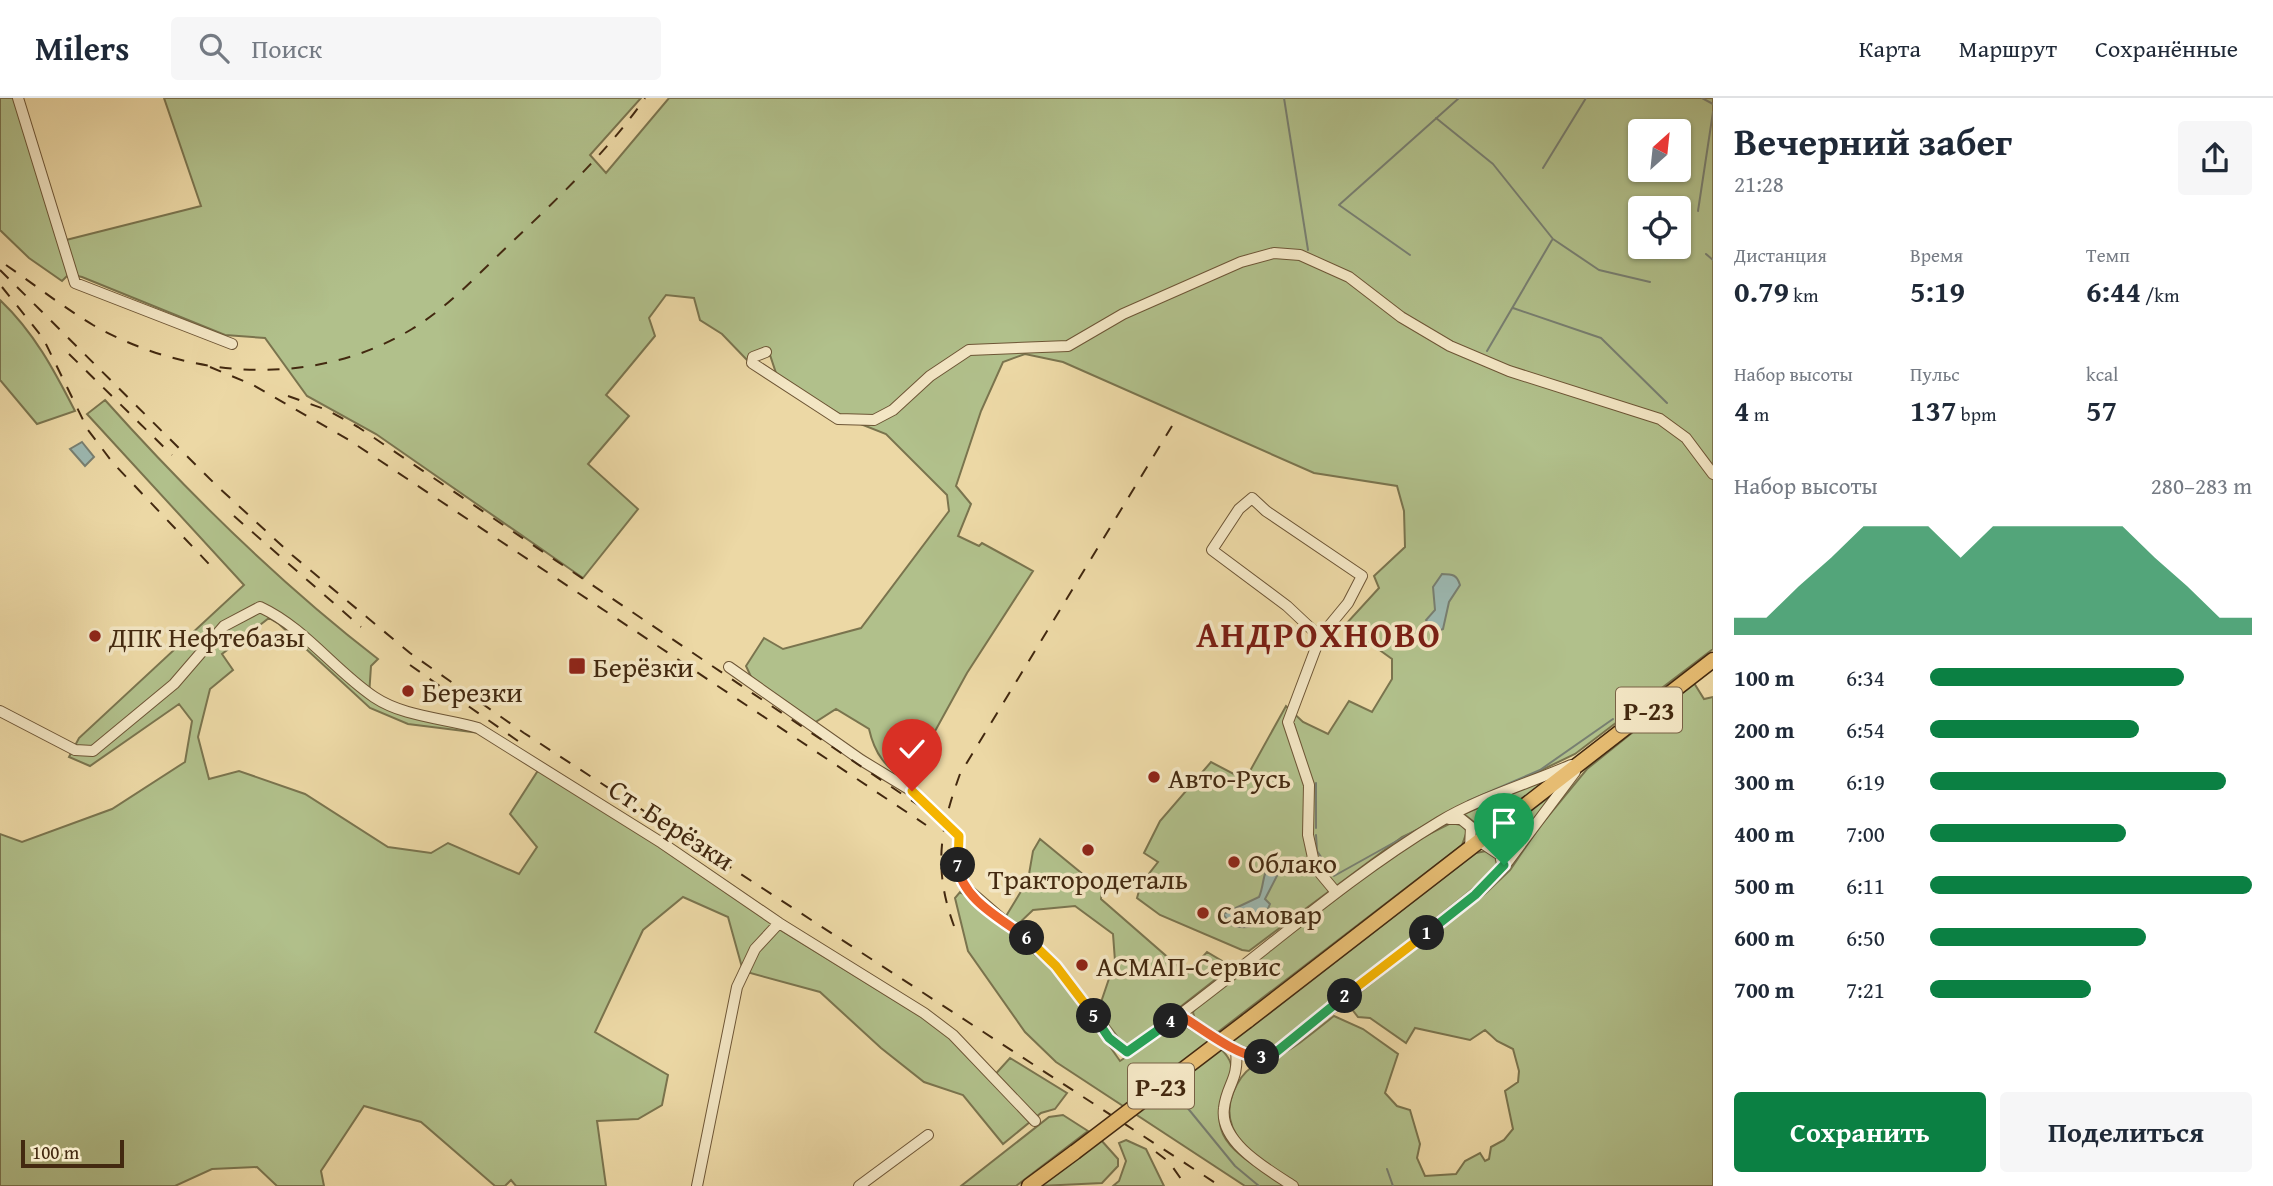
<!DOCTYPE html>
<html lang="ru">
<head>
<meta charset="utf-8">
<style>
  :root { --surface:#fff; --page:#f6f6f7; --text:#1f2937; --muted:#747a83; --line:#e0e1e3; --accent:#0b8043 }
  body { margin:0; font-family:"Gentium Book Plus",serif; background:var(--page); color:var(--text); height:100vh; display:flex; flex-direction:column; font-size:26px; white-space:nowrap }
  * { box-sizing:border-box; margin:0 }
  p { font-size:23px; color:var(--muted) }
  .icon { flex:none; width:38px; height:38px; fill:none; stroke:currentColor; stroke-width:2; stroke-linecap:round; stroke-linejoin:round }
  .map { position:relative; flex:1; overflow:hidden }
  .side { display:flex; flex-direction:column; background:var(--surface); width:560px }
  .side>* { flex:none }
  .needle { width:46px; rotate:27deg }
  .fabs { position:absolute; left:1628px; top:21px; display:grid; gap:14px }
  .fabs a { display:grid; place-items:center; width:63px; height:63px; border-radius:7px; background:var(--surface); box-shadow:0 2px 5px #0004; font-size:35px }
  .scale { position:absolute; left:21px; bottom:18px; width:103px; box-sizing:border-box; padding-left:7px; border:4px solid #432910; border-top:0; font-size:19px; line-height:24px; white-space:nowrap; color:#432910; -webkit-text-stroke:5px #f3e6c4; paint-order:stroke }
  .pin { position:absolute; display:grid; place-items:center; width:60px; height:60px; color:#fff; margin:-72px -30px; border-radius:50% 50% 50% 0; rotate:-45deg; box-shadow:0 0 7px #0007 }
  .pin .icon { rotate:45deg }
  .km { position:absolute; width:35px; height:35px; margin:-18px; border-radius:50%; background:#222; color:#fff; font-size:19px; line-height:35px; text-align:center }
  .round { display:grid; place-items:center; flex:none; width:74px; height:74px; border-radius:7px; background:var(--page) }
  .overview { display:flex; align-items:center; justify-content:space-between; height:119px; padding:0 21px }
  h1 { font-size:38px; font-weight:700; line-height:52px }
  .stats { display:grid; grid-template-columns:repeat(3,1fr); gap:10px; height:119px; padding:7px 21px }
  .stats div { display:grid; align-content:center }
  .stats b { font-size:30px; font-weight:700 }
  .stats small { font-size:19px; font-weight:400 }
  .stats p { font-size:19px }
  .chart { height:196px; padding:14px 21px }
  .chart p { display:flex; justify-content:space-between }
  .chart svg { width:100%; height:126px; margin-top:7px; fill:var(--accent); opacity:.7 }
  .button { display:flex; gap:14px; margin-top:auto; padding:14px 21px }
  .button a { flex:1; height:80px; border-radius:7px; background:var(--accent); color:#fff; font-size:28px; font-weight:700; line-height:80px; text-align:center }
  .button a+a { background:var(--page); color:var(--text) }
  ul { padding:0 21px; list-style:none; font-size:23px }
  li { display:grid; grid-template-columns:112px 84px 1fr; align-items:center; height:52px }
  li i { height:18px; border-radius:9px; background:var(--accent) }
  header { display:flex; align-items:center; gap:42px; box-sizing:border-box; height:98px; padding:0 35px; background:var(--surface); border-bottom:2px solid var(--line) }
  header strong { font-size:33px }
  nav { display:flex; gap:38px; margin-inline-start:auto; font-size:24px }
  .search { width:490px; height:63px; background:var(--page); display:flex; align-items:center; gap:18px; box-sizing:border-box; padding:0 24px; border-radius:7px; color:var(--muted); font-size:26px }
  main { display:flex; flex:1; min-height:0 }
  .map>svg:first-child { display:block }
</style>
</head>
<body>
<header>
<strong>Milers</strong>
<div class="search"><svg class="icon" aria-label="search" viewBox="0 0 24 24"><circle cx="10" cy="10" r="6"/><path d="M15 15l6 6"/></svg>Поиск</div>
<nav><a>Карта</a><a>Маршрут</a><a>Сохранённые</a></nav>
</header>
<main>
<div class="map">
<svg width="1713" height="1088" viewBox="0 0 1713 1088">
  <rect width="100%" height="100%" fill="#ecd8a5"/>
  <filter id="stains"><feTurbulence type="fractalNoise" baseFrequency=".00286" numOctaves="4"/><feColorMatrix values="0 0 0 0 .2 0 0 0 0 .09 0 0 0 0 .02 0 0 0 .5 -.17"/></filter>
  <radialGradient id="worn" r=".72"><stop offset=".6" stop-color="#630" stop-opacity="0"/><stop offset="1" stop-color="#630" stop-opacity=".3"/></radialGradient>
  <path fill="#b1c08b" stroke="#7a744e" stroke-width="2" fill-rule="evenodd" d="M 0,0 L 14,0 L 58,144 L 201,108 L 164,0 L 641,0 L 590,57 L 606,75 L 669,0 L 1713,0 L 1713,551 L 1575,656 L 1402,739 L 1249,853 L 1242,852 L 1160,817 L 1137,800 L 1141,786 L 1158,764 L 1144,755 L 1160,723 L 1211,664 L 1245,682 L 1286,608 L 1303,624 L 1328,636 L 1349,603 L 1372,614 L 1392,581 L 1392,561 L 1345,527 L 1379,490 L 1374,478 L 1405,449 L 1404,413 L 1397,388 L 1314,375 L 1063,264 L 1025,256 L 1003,264 L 981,313 L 956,388 L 971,406 L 958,438 L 979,448 L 982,445 L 1033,473 L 967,575 L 907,684 C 885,668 875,657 869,631 L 836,611 L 814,625 L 754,585 L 746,568 L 764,540 L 783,551 L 861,530 L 949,413 L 947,397 L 886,336 L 848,321 L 777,278 L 768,251 L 747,262 L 722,236 L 700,222 L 694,200 L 666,197 L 649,220 L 655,238 L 606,297 L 629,318 L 588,366 L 638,411 L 583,480 L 376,336 L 307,298 L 265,240 L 225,237 L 82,179 L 69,176 L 62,183 L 29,160 L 0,132 ZM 1640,33 L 1678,33 L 1678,72 L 1640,72 ZM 1640,110 L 1678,110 L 1678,149 L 1640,149 Z
    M 0,202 C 34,234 54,272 75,313 L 37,326 L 0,282 Z
    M 105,302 C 190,397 277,483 378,561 L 371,568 L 369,598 L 480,635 L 408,626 L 370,610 L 279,526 L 269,520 L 222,556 L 233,572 L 210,591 L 198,639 L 209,681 L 239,673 L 305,696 L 388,749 L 431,755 L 448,745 L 519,776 L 537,749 L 510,716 L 539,671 L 730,794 L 782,833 L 922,919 L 950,940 L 991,981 L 1010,960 L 1067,995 L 1055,1011 L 1041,1015 L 1003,1046 L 963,997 L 924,984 L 881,950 L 820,894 L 743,873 L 728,819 L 683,799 L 643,832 L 595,934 L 668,977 L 662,1007 L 638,1021 L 597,1023 L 606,1088 L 516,1088 L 511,1082 L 505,1088 L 495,1088 L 421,1024 L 364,1008 L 321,1073 L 324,1088 L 277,1088 L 257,1069 L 212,1071 L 175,1088 L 0,1088 L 0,736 L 22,744 L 112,711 L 185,664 L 192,623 L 179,606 L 90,668 L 69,659 L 79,640 L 244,487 L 87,316 Z
    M 1694,585 L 1704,601 L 1713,599 L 1713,1088 L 1298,1088 C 1267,1067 1215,1040 1233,995 C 1237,985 1243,975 1252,969 C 1259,963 1268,963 1276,959 C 1297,949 1316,932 1334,918 L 1363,931 L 1398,956 L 1385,995 L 1397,1008 L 1410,1012 L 1420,1046 L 1417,1060 L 1425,1078 L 1456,1076 L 1465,1063 L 1480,1055 L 1485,1063 L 1489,1061 L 1491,1049 L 1504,1042 L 1513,1031 L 1505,993 L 1518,984 L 1519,973 L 1513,951 L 1497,943 L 1485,932 L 1470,942 L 1415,930 L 1406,945 L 1370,920 L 1358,919 L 1351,910 L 1354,898 L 1486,795 L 1510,772 L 1540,728 L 1587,671 Z
    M 1544,681 L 1546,684 L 1477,734 L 1474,724 L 1464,716 Z
    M 1548,698 L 1549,701 L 1506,762 L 1501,751 L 1490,744 Z
    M 1451,725 L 1461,727 L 1467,733 L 1462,747 L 1218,934 C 1206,930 1195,928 1193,914 L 1201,904 L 1369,776 L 1421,740 Z
    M 1040,741 L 1102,792 L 1101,801 L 1187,876 L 1207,854 L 1222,863 L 1225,873 L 1221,877 L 1133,946 L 1123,946 L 1098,913 L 1115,863 L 1113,836 L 1075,808 L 1033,812 L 1013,831 L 1055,870 L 1120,963 L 1178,925 C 1191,930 1200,937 1211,944 C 1259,974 1206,997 1223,1036 C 1233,1058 1267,1074 1286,1088 L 1245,1088 L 1056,964 L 1025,934 L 968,853 L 955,800 L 960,794 L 1003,823 L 1028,782 L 1033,753 Z
    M 1486,753 L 1494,754 L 1499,766 L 1496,772 L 1274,950 L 1255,953 L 1231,944 L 1476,755 Z
    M 1063,1017 L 1088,1033 L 1016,1088 L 961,1088 L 1049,1019 Z
    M 1101,1042 L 1118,1061 L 1118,1068 L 1102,1085 L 1040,1088 Z
    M 1126,1042 L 1146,1051 L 1164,1088 L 1113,1088 L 1119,1083 L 1126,1063 L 1119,1045 Z"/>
  <path fill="#9cb8b1" stroke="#787f71" stroke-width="2" d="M 82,344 L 94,359 L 85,368 L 70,351 Z
    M 1442,476 C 1453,476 1457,477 1460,487 L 1449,504 L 1443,531 L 1434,535 L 1426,522 L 1435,512 L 1433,489 Z
    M 1269,766 L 1277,766 L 1280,772 L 1265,801 L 1270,806 C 1263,825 1252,834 1231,827 L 1223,816 L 1259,799 C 1264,788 1262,778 1269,766 Z"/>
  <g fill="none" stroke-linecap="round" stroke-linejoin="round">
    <path stroke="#787f71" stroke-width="2" d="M 1284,0 L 1308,152
      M 1702,0 L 1713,6
      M 1436,20 L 1493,66 L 1553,141 L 1599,172 L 1650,184
      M 1543,70 L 1586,0
      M 1698,113 L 1713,14
      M 1706,156 L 1713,162
      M 1410,157 L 1339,107 L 1459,0
      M 1513,210 L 1601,240 L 1667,305
      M 1487,253 L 1552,142
      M 1468,703 L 1540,672 L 1613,621
      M 1316,730 L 1316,685
      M 1316,737 L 1317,753 L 1334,778 L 1463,706
      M 1177,997 L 1235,1068 L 1259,1088
      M 1387,1071 L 1393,1088"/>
    <defs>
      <path id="minor" d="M 18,0 L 75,185 L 232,246
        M 766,254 L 753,259 L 752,265 L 838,321 L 874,322 L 893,312 L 930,278 L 969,252 L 1068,248 L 1123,216 L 1241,164 L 1274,155 L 1300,157 L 1349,179 L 1401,219 L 1450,248 L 1509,273 L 1660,321 L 1686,340 L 1713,376
        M 1320,539 L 1287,508 L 1212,452 L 1239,411 L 1252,400 L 1266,413 L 1362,478 L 1348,505 L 1320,539 L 1288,624 L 1309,687 L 1308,737 L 1315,769 L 1335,793
        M 729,569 L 861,662 L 912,693 L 959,738 L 958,771 L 965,789 L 1056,868 L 1109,940 L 1127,954 C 1235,882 1328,791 1439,724 C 1476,701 1530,685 1571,667
        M 0,613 L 75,652 L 93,653 L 174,586 L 224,528 L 260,509 C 305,530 334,572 374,599 C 404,619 444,620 478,630 L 662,745 L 779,825 L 924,915 L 953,937 L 1035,1023
        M 1449,721 L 1461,721 L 1471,729 L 1470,750
        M 1479,743 L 1500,757 L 1503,770
        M 1180,917 L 1236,952 L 1257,960 L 1275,955 L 1475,797 L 1503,770 L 1575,674
        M 1236,952 C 1239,983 1227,985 1224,1010 C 1219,1045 1269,1072 1293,1088
        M 697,1088 L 737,889 L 755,851 L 779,825
        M 859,1088 L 928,1037"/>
      <path id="highway" d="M 1247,923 L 1713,562
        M 1029,1088 L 1075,1054"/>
    </defs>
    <use href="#minor" stroke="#6d5535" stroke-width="12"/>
    <use href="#highway" stroke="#432910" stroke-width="17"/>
    <use href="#minor" stroke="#f3e6c4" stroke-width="10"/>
    <use href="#highway" stroke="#e6bc72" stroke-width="14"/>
    <path stroke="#432910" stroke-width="2" stroke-dasharray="12 12" stroke-linecap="butt" d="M 6,167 C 35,187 63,209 93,227 C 190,282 315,290 412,231 C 450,208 480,174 512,144 C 557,101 610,51 645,0
      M 0,172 L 216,387 L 292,457 L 410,555 L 524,635 L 1220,1088
      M 2,189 L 43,240 L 88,332 L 113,365 L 209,466
      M 69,256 L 172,357
      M 210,269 L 253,287 L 349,342 L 926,727
      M 288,298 L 327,312 L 358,329 L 933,717
      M 234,418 L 361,529
      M 410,567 L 525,648
      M 954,828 C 933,771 940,731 960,676 L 1172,328
      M 1156,1054 L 1169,1064 L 1186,1088"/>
    <defs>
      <path id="highway-bridge" d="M 1075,1054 L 1247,923"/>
    </defs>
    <use href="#highway-bridge" stroke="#432910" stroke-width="17" stroke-linecap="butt"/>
    <use href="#highway-bridge" stroke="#e6bc72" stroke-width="14"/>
  </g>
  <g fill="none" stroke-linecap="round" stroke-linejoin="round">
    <defs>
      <path id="split-1" d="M 1427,835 L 1475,797 L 1504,767"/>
      <path id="split-2" d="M 1345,898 L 1427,835"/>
      <path id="split-3" d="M 1262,959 L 1275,955 L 1345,898"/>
      <path id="split-4" d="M 1171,923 L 1180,917 C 1198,928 1242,962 1262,959"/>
      <path id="split-5" d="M 1094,918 L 1109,940 L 1127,954 L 1171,923"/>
      <path id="split-6" d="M 1027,840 L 1056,868 L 1094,918"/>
      <path id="split-7" d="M 958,767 C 961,801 1002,821 1027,840"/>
      <path id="split-8" d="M 912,693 L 959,738 L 958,767"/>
    </defs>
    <use href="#split-1" stroke="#fff" stroke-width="14"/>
    <use href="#split-2" stroke="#fff" stroke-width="14"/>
    <use href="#split-3" stroke="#fff" stroke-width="14"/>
    <use href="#split-4" stroke="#fff" stroke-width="14"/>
    <use href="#split-5" stroke="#fff" stroke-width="14"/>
    <use href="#split-6" stroke="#fff" stroke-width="14"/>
    <use href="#split-7" stroke="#fff" stroke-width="14"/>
    <use href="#split-8" stroke="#fff" stroke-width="14"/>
    <use href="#split-1" stroke="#22a559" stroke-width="9"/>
    <use href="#split-2" stroke="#f5b400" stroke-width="9"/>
    <use href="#split-3" stroke="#22a559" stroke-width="9"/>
    <use href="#split-4" stroke="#f0652b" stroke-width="9"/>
    <use href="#split-5" stroke="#22a559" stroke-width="9"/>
    <use href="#split-6" stroke="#f5b400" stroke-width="9"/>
    <use href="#split-7" stroke="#f0652b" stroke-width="9"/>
    <use href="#split-8" stroke="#f5b400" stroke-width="9"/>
  </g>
  <g fill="#8f2418" stroke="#f3e6c4" stroke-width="2.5">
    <circle cx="95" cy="538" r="7"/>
    <rect x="568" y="559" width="18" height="18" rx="3.5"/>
    <circle cx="408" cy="593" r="7"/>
    <circle cx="1154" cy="679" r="7"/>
    <circle cx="1088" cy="752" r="7"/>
    <circle cx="1234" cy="764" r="7"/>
    <circle cx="1203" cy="815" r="7"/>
    <circle cx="1082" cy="867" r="7"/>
  </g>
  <g text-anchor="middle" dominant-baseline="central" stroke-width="7" stroke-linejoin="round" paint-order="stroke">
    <g fill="#f3e6c4" stroke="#786246" stroke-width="2">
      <rect x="1616" y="589.5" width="66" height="45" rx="5"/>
      <rect x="1128" y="965.5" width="66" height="45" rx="5"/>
    </g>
    <g font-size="26" font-weight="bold" fill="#432910">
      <text x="1649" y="612">Р-23</text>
      <text x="1161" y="988">Р-23</text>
    </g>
    <g font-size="28" fill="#432910" stroke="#f3e6c4" text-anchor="start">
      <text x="109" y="538">ДПК Нефтебазы</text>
      <text x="593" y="568">Берёзки</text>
      <text x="422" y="593">Березки</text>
      <text x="1168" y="679">Авто-Русь</text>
      <text x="1248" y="764">Облако</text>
      <text x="1088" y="780" text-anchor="middle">Трактородеталь</text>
      <text x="1217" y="815">Самовар</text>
      <text x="1096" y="867">АСМАП-Сервис</text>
    </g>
    <g font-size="28" fill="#432910" stroke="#f3e6c4">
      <text transform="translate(672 726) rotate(33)">Ст. Берёзки</text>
    </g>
    <g font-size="35" font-weight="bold" letter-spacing="2" fill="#7a1f14" stroke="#f3e6c4">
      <text x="1319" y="536">АНДРОХНОВО</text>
    </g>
  </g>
  <rect width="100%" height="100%" filter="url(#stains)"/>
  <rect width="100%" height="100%" fill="url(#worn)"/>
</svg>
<div class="fabs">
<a><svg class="needle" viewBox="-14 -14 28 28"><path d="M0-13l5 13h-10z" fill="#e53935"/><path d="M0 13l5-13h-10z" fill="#747a83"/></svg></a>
<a><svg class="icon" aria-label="locate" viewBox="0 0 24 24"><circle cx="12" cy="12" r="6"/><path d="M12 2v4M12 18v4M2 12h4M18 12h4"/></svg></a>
</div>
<div class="scale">100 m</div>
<div class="pin" style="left:1504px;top:767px;background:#1e9e55"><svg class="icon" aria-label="arrive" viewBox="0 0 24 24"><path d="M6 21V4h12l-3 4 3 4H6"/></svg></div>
<div class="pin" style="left:912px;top:693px;background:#d93025"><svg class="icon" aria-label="check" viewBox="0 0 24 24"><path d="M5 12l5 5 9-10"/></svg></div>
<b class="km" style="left:1427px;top:835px">1</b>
<b class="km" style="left:1345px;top:898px">2</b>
<b class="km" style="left:1262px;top:959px">3</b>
<b class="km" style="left:1171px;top:923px">4</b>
<b class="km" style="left:1094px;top:918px">5</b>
<b class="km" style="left:1027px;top:840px">6</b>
<b class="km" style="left:958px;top:767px">7</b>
</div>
<section class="side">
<div class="overview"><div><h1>Вечерний забег</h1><p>21:28</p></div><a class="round"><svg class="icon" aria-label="share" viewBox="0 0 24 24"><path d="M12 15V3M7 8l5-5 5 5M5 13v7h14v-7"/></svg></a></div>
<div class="stats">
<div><p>Дистанция</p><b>0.79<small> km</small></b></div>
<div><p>Время</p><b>5:19</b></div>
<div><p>Темп</p><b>6:44<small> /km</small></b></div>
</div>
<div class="stats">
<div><p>Набор высоты</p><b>4<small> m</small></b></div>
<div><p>Пульс</p><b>137<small> bpm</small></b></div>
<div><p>kcal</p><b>57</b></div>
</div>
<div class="chart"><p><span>Набор высоты</span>280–283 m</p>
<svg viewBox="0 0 160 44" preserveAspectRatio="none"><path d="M0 44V38L10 38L20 27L30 17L40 6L50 6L60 6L70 17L80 6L90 6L100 6L110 6L120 6L130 17L140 27L150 38L160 38V44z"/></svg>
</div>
<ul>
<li><b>100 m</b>6:34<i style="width:79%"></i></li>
<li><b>200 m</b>6:54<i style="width:65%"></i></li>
<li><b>300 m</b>6:19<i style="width:92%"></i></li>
<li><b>400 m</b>7:00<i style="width:61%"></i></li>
<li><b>500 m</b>6:11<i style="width:100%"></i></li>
<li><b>600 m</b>6:50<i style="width:67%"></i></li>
<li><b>700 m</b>7:21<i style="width:50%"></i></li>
</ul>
<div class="button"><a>Сохранить</a><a>Поделиться</a></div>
</section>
</main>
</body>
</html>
